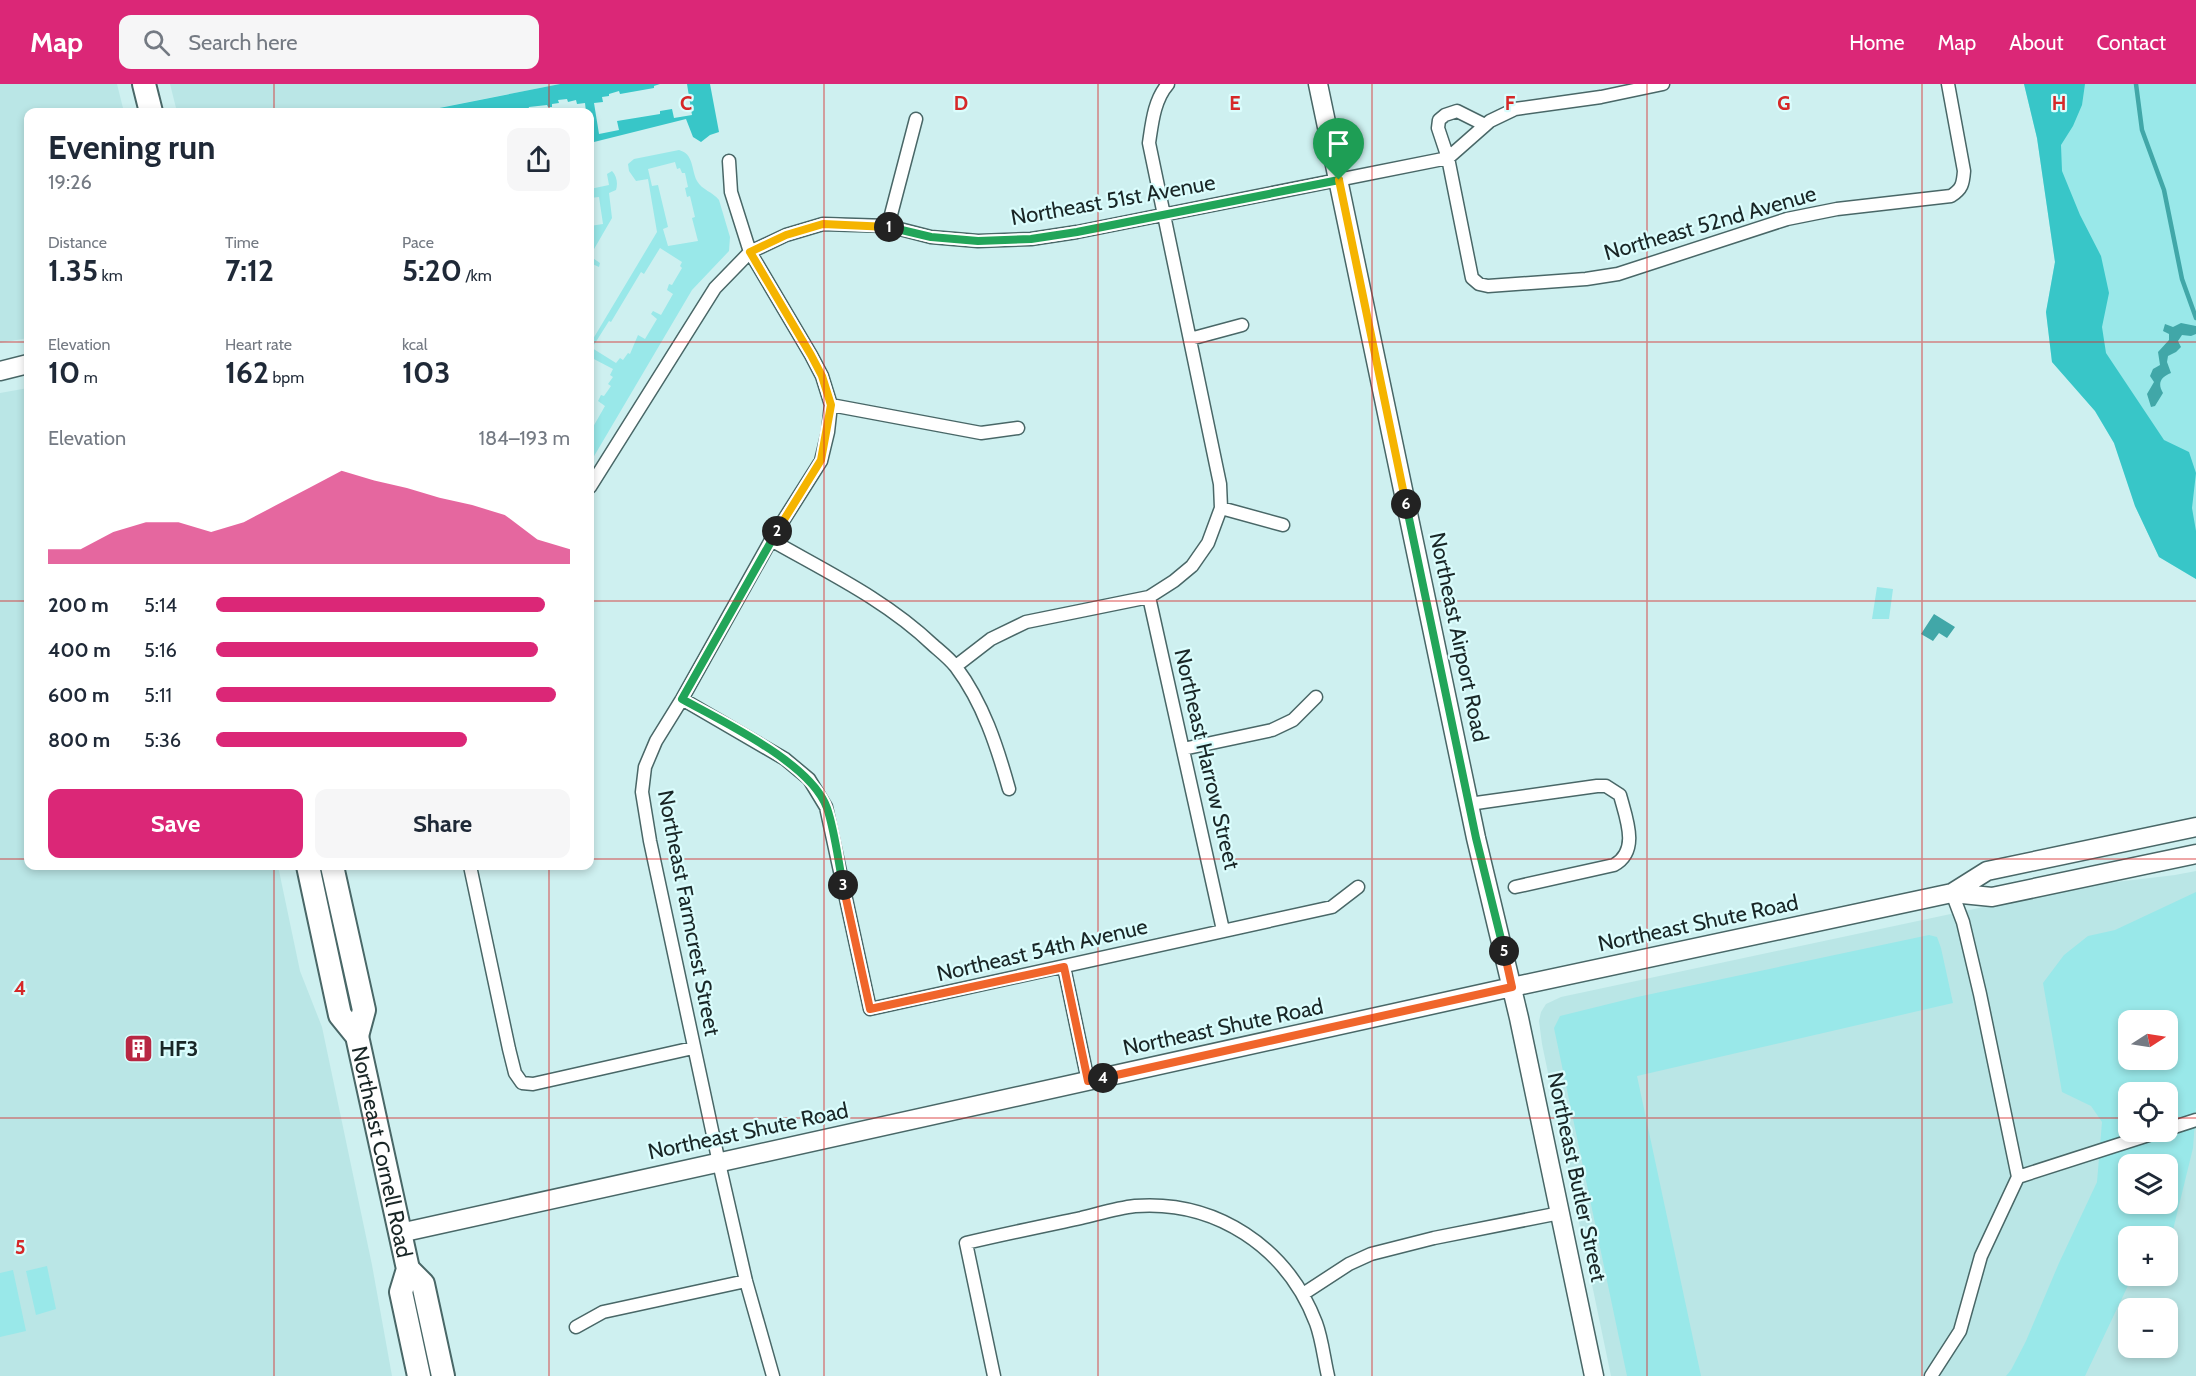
<!DOCTYPE html>
<html lang="en">
<head>
<meta charset="utf-8">
<style>
  :root { --surface:#fff; --page:#f6f6f7; --text:#1f2937; --muted:#747a83; --accent:#db2777 }
  body { margin:0; font-family:Cabin,sans-serif; background:var(--page); color:var(--text); height:100vh; display:flex; flex-direction:column; font-size:22px; white-space:nowrap }
  * { box-sizing:border-box; margin:0 }
  p { font-size:20px; color:var(--muted) }
  .icon { flex:none; width:33px; height:33px; fill:none; stroke:currentColor; stroke-width:2; stroke-linecap:round; stroke-linejoin:round }
  .map { position:relative; flex:1; overflow:hidden }
  .sheet { position:absolute; left:24px; top:24px; width:570px; height:762px; display:flex; flex-direction:column; background:var(--surface); border-radius:12px; box-shadow:0 3px 9px #0003 }
  .sheet>* { flex:none }
  .needle { width:39px; rotate:78deg }
  .controls { position:absolute; left:2118px; top:926px; display:grid; gap:12px }
  .controls a { display:grid; place-items:center; width:60px; height:60px; border-radius:12px; background:var(--surface); box-shadow:0 3px 9px #0003; font-size:30px }
  .pin { position:absolute; display:grid; place-items:center; width:51px; height:51px; color:#fff; margin:-62px -26px; border-radius:50% 50% 50% 0; rotate:-45deg; box-shadow:0 0 6px #0007 }
  .pin .icon { rotate:45deg }
  .km { position:absolute; width:30px; height:30px; margin:-15px; border-radius:50%; background:#222; color:#fff; font-size:16px; line-height:30px; text-align:center }
  .round { display:grid; place-items:center; flex:none; width:63px; height:63px; border-radius:12px; background:var(--page) }
  .headline { display:flex; align-items:center; justify-content:space-between; height:102px; padding:0 24px }
  h1 { font-size:33px; font-weight:700; line-height:45px }
  .stats { display:grid; grid-template-columns:repeat(3,1fr); gap:9px; height:102px; padding:6px 24px }
  .stats div { display:grid; align-content:center }
  .stats b { font-size:30px; font-weight:700 }
  .stats small { font-size:16px; font-weight:400 }
  .stats p { font-size:16px }
  .chart { height:168px; padding:12px 24px }
  .chart p { display:flex; justify-content:space-between }
  .chart svg { width:100%; height:108px; margin-top:6px; fill:var(--accent); opacity:.7 }
  .action { display:flex; gap:12px; margin-top:auto; padding:12px 24px }
  .action a { flex:1; height:69px; border-radius:12px; background:var(--accent); color:#fff; font-size:24px; font-weight:700; line-height:69px; text-align:center }
  .action a+a { background:var(--page); color:var(--text) }
  ul { padding:0 24px; list-style:none; font-size:20px }
  li { display:grid; grid-template-columns:96px 72px 1fr; align-items:center; height:45px }
  li i { height:15px; border-radius:8px; background:var(--accent) }
  header { display:flex; align-items:center; gap:36px; box-sizing:border-box; height:84px; padding:0 30px; background:var(--accent); color:#fff }
  header strong { font-size:28px }
  nav { display:flex; gap:33px; margin-inline-start:auto; font-size:21px }
  .search { width:420px; height:54px; background:var(--page); display:flex; align-items:center; gap:15px; box-sizing:border-box; padding:0 21px; border-radius:12px; color:var(--muted); font-size:22px }
  .map>svg:first-child { display:block }
</style>
</head>
<body>
<header>
<strong>Map</strong>
<div class="search"><svg class="icon" aria-label="search" viewBox="0 0 24 24"><circle cx="10" cy="10" r="6"/><path d="M15 15l6 6"/></svg>Search here</div>
<nav><a>Home</a><a>Map</a><a>About</a><a>Contact</a></nav>
</header>
<div class="map">
<svg width="2196" height="1292" viewBox="0 0 2196 1292">
  <rect width="100%" height="100%" fill="#cef0f0"/>
  <path fill="#bae6e6" fill-rule="evenodd" d="M 0,0 L 117,0 L 124,28 L 28,28 L 28,254 L 0,259 Z
    M 170,0 L 560,0 L 418,28 L 177,28 Z
    M 28,304 L 28,782 L 278,782 L 300,887 L 322,943 L 372,1181 L 392,1292 L 0,1292 L 0,309 Z
    M 2196,787 L 2196,1292 L 1611,1292 L 1542,960 L 1539,937 L 1541,928 L 1546,920 L 1561,913 L 2082,802 L 2175,791 ZM 2128,936 L 2168,936 L 2168,975 L 2128,975 ZM 2128,1008 L 2168,1008 L 2168,1047 L 2128,1047 ZM 2128,1080 L 2168,1080 L 2168,1119 L 2128,1119 ZM 2128,1152 L 2168,1152 L 2168,1191 L 2128,1191 ZM 2128,1224 L 2168,1224 L 2168,1263 L 2128,1263 Z"/>
  <path fill="#99e8e9" fill-rule="evenodd" d="M 2024,0 L 2196,0 L 2196,495 L 2159,473 L 2135,422 L 2114,359 L 2095,327 L 2052,278 L 2046,228 L 2055,178 L 2037,54 Z
    M 679,66 C 694,70 691,85 697,97 C 702,106 713,108 719,116 L 730,153 L 729,167 L 692,206 L 590,379 L 590,342 L 593,343 L 605,322 L 598,317 L 601,311 L 604,312 L 611,302 L 608,300 L 613,293 L 610,291 L 613,285 L 590,273 L 590,260 L 657,148 L 648,95 L 636,97 L 629,87 L 628,80 L 634,75 ZM 675,78 L 677,85 L 680,84 L 682,89 L 685,89 L 688,103 L 685,104 L 687,113 L 690,112 L 695,133 L 692,134 L 698,157 L 668,162 L 663,145 L 668,143 L 658,101 L 652,102 L 648,85 ZM 660,164 L 682,178 L 680,182 L 682,184 L 672,201 L 669,200 L 667,206 L 673,210 L 661,231 L 653,227 L 651,230 L 657,235 L 645,255 L 638,251 L 630,270 L 628,269 L 623,276 L 620,274 L 616,279 L 592,264 L 609,237 L 611,238 L 641,188 L 644,190 Z
    M 612,87 C 617,92 618,100 616,106 L 609,109 L 612,134 L 590,172 L 600,179 L 599,183 L 590,179 L 590,142 L 603,140 L 599,113 L 590,114 L 590,105 L 609,101 L 607,90 Z
    M 1877,503 L 1893,505 L 1889,535 L 1872,535 Z
    M 2196,808 L 2196,1023 L 2193,1064 L 2172,1150 L 2168,1156 L 2168,1152 L 2128,1152 L 2128,1191 L 2133,1191 L 2085,1292 L 2006,1292 L 2011,1286 L 2026,1257 L 2059,1179 L 2097,1098 L 2102,1038 L 2091,1022 L 2062,1008 L 2043,899 L 2064,871 L 2088,852 L 2115,846 ZM 2128,936 L 2168,936 L 2168,975 L 2128,975 ZM 2128,1008 L 2168,1008 L 2168,1047 L 2128,1047 ZM 2128,1080 L 2168,1080 L 2168,1119 L 2128,1119 Z
    M 1929,851 L 1937,853 L 1941,864 L 1953,919 L 1637,992 L 1701,1292 L 1627,1292 L 1554,944 L 1560,932 L 1637,913 Z
    M 47,1182 L 56,1225 L 36,1231 L 26,1187 Z
    M 13,1186 L 26,1247 L 0,1253 L 0,1189 Z"/>
  <path fill="#38c6c8" d="M 560,0 L 660,0 L 654,2 L 654,4 L 620,10 L 619,7 L 609,10 L 609,12 L 602,13 L 603,18 L 594,19 L 599,50 L 619,46 L 617,37 L 660,30 L 660,27 L 672,25 L 674,34 L 692,31 L 687,0 L 710,0 L 719,48 L 710,51 L 701,58 L 693,53 L 686,35 L 590,59 L 590,28 L 586,28 L 585,19 L 577,20 L 576,16 L 568,18 L 567,15 L 558,16 L 559,19 L 552,20 L 552,23 L 548,23 L 547,21 L 529,23 L 528,26 L 519,27 L 519,24 L 491,27 L 490,25 L 479,26 L 479,28 L 419,28 Z
    M 2024,0 L 2085,0 L 2082,21 L 2073,42 L 2061,61 L 2062,87 L 2080,131 L 2101,172 L 2109,209 L 2102,243 L 2106,269 L 2164,356 L 2189,368 L 2196,389 L 2192,424 L 2196,447 L 2196,495 L 2159,473 L 2135,422 L 2114,359 L 2095,327 L 2052,278 L 2046,228 L 2055,178 L 2037,54 Z"/>
  <path fill="#41a7a8" d="M 2181,239 L 2196,242 L 2196,250 L 2191,252 L 2182,251 L 2178,257 L 2181,263 L 2176,268 L 2168,272 L 2167,278 L 2171,289 C 2161,293 2157,299 2163,309 L 2155,322 L 2151,323 L 2147,310 L 2154,298 L 2150,292 L 2153,285 L 2160,281 L 2158,268 L 2169,256 L 2169,250 L 2163,247 L 2165,240 L 2173,243 Z
    M 1934,530 L 1955,543 L 1947,554 L 1939,549 L 1933,557 L 1921,550 Z"/>
  <g fill="none" stroke-linecap="round" stroke-linejoin="round">
    <path stroke="#41a7a8" stroke-width="4.5" d="M 2136,0 L 2142,46 L 2164,106 L 2182,195 L 2196,234"/>
    <defs>
      <path id="street" d="M 1485,41 L 1457,27 L 1445,31 L 1439,36 L 1438,44 L 1448,74 L 1472,194 L 1479,200 L 1488,202 L 1586,195 L 1618,190 L 1787,135 L 1837,125 L 1951,112 C 1962,105 1963,100 1964,87 L 1948,0
        M 729,77 L 731,108 L 750,168 L 811,271 L 822,292 L 831,321 L 828,348 L 821,377 L 771,456 L 682,615 L 656,657 L 645,683 L 642,708 L 650,757 L 719,1079 L 746,1197 L 773,1292
        M 888,142 L 916,35
        M 1190,255 L 1242,241
        M 831,321 L 981,349 L 1018,344
        M 590,403 L 715,204 L 750,168 L 786,151 L 823,140 L 888,142 L 931,153 L 978,157 L 1031,155 L 1077,148 L 1448,74 L 1490,37 L 1515,25 L 1601,13 L 1663,0
        M 1221,424 L 1283,441
        M 771,456 C 827,488 886,516 933,561 C 941,568 950,575 956,583 C 983,619 997,662 1009,705
        M 1149,513 L 1223,846
        M 956,582 L 991,555 L 1026,538 L 1149,513 L 1174,497 L 1192,482 L 1208,459 L 1221,424 L 1220,400 L 1149,59 C 1152,39 1154,16 1168,0
        M 682,615 L 785,675 L 809,695 L 826,723 L 870,925 L 1332,823 L 1358,803
        M 1183,665 L 1272,646 L 1293,636 L 1316,613
        M 1469,720 L 1597,702 L 1606,702 L 1620,711 C 1626,734 1640,767 1614,781 L 1515,803
        M 470,782 L 509,965 L 515,989 L 522,999 L 533,1000 L 693,964
        M 1064,883 L 1088,997
        M 2168,1045 L 2196,1036
        M 2018,1093 L 2161,1047
        M 1303,1210 L 1349,1180 L 1371,1170 L 1434,1154 L 1560,1129
        M 576,1243 L 603,1228 L 746,1197
        M 994,1292 L 966,1159 C 1004,1150 1043,1142 1081,1134 C 1098,1130 1117,1124 1135,1122 C 1216,1116 1287,1163 1316,1239 C 1322,1255 1324,1275 1328,1292
        M 1931,1292 L 1960,1247 L 1981,1172 L 2018,1093 L 1980,910 L 1963,838 L 1952,809"/>
      <path id="secondary" d="M 1318,0 L 1476,754 L 1519,934 L 1594,1292
        M 0,287 L 28,280
        M 1952,809 L 1987,787 L 2196,743
        M 400,1149 L 1512,903 L 1952,809 L 1992,813 L 2196,770"/>
      <g id="highway">
        <path d="M 144,0 L 151,28"/>
        <path id="s1" d="M 308,782 L 340,931 L 357,952 L 408,1185 L 401,1208 L 419,1292"/>
        <path d="M 332,782 L 364,926 L 357,952"/>
        <path d="M 408,1185 L 423,1200 L 443,1292"/>
      </g>
    </defs>
    <use href="#street" stroke="#496767" stroke-width="15"/>
    <use href="#secondary" stroke="#496767" stroke-width="21"/>
    <use href="#highway" stroke="#496767" stroke-width="26"/>
    <use href="#street" stroke="#fff" stroke-width="12"/>
    <use href="#secondary" stroke="#fff" stroke-width="18"/>
    <use href="#highway" stroke="#fff" stroke-width="22"/>
  </g>
  <g fill="none" stroke-linecap="round" stroke-linejoin="round">
    <defs>
      <path id="split-1" d="M 889,143 L 931,153 L 978,157 L 1031,155 L 1077,148 L 1339,96"/>
      <path id="split-2" d="M 777,447 L 821,376 L 831,321 L 822,292 L 811,271 L 750,168 L 786,151 L 823,140 L 889,143"/>
      <path id="split-3" d="M 777,447 L 682,615 C 723,638 811,679 827,724 C 835,748 838,776 843,801"/>
      <path id="split-4" d="M 843,801 L 870,925 L 1064,883 L 1088,997 L 1103,994"/>
      <path id="split-5" d="M 1103,994 L 1512,903 L 1504,867"/>
      <path id="split-6" d="M 1406,420 L 1476,754 L 1504,867"/>
      <path id="split-7" d="M 1339,96 L 1406,420"/>
    </defs>
    <use href="#split-1" stroke="#fff" stroke-width="12"/>
    <use href="#split-2" stroke="#fff" stroke-width="12"/>
    <use href="#split-3" stroke="#fff" stroke-width="12"/>
    <use href="#split-4" stroke="#fff" stroke-width="12"/>
    <use href="#split-5" stroke="#fff" stroke-width="12"/>
    <use href="#split-6" stroke="#fff" stroke-width="12"/>
    <use href="#split-7" stroke="#fff" stroke-width="12"/>
    <use href="#split-1" stroke="#22a559" stroke-width="8"/>
    <use href="#split-2" stroke="#f5b400" stroke-width="8"/>
    <use href="#split-3" stroke="#22a559" stroke-width="8"/>
    <use href="#split-4" stroke="#f0652b" stroke-width="8"/>
    <use href="#split-5" stroke="#f0652b" stroke-width="8"/>
    <use href="#split-6" stroke="#22a559" stroke-width="8"/>
    <use href="#split-7" stroke="#f5b400" stroke-width="8"/>
  </g>
  <path fill="none" stroke="#d62828" stroke-width="1.5" stroke-opacity="0.55" d="M 274,0 L 274,28M 549,0 L 549,28M 824,0 L 824,1292M 1098,0 L 1098,1292M 1372,0 L 1372,1292M 1647,0 L 1647,1292M 1922,0 L 1922,1292M 0,258 L 28,258M 590,258 L 2196,258M 0,517 L 28,517M 590,517 L 2196,517M 0,775 L 28,775M 590,775 L 2196,775M 274,782 L 274,1292M 549,782 L 549,1292M 0,1034 L 2128,1034M 2168,1034 L 2196,1034"/>
  <defs>
    <symbol id="building-square" viewBox="-11 -11 22 22"><rect x="-9" y="-9" width="18" height="18" rx="4" fill="#b82743" stroke="#dbfdfd"/><path d="M-4-6H4V6H1V3H-1V6H-4ZM-2.5-4.3h1.7v1.8h-1.7ZM.8-4.3h1.7v1.8H.8ZM-2.5-1h1.7V.8h-1.7ZM.8-1h1.7V.8H.8Z" fill="#fff"/></symbol>
  </defs>
  <g fill-rule="evenodd">
    <use href="#building-square" x="122" y="948" width="33" height="33"/>
  </g>
  <g text-anchor="middle" dominant-baseline="central" stroke-width="4.5" stroke-linejoin="round" paint-order="stroke">
    <g font-size="22" fill="#192626" stroke="#dbfdfd">
      <text transform="translate(1113 116) rotate(-10)">Northeast 51st Avenue</text>
      <text transform="translate(1710 139) rotate(-16)">Northeast 52nd Avenue</text>
      <text transform="translate(1459 553) rotate(78)">Northeast Airport Road</text>
      <text transform="translate(1207 675) rotate(77)">Northeast Harrow Street</text>
      <text transform="translate(689 829) rotate(79)">Northeast Farmcrest Street</text>
      <text transform="translate(1698 839) rotate(-12)">Northeast Shute Road</text>
      <text transform="translate(1042 866) rotate(-13)">Northeast 54th Avenue</text>
      <text transform="translate(1223 943) rotate(-12)">Northeast Shute Road</text>
      <text transform="translate(748 1047) rotate(-12)">Northeast Shute Road</text>
      <text stroke="none"><textPath href="#s1" startOffset="298">Northeast Cornell Road</textPath></text>
      <text transform="translate(1577 1093) rotate(78)">Northeast Butler Street</text>
    </g>
    <g font-size="22" font-weight="bold" fill="#192626" stroke="#dbfdfd" text-anchor="start">
      <text x="159" y="964">HF3</text>
    </g>
  </g>
  <g font-size="20" text-anchor="middle" font-weight="bold" fill="#d62828" stroke="#dbfdfd" stroke-width="4.5" stroke-linejoin="round" paint-order="stroke">
    <text x="686" y="26">C</text>
    <text x="961" y="26">D</text>
    <text x="1235" y="26">E</text>
    <text x="1510" y="26">F</text>
    <text x="1784" y="26">G</text>
    <text x="2059" y="26">H</text>
    <text x="20" y="911">4</text>
    <text x="20" y="1170">5</text>
  </g>
</svg>
<div class="controls">
<a><svg class="needle" viewBox="-14 -14 28 28"><path d="M0-13l5 13h-10z" fill="#e53935"/><path d="M0 13l5-13h-10z" fill="#747a83"/></svg></a>
<a><svg class="icon" aria-label="locate" viewBox="0 0 24 24"><circle cx="12" cy="12" r="6"/><path d="M12 2v4M12 18v4M2 12h4M18 12h4"/></svg></a>
<a><svg class="icon" aria-label="layers" viewBox="0 0 24 24"><path d="M12 4l9 5-9 5-9-5zM3 14l9 5 9-5"/></svg></a>
<a>+</a>
<a>−</a>
</div>
<div class="pin" style="left:1339px;top:96px;background:#1e9e55"><svg class="icon" aria-label="arrive" viewBox="0 0 24 24"><path d="M6 21V4h12l-3 4 3 4H6"/></svg></div>
<b class="km" style="left:889px;top:143px">1</b>
<b class="km" style="left:777px;top:447px">2</b>
<b class="km" style="left:843px;top:801px">3</b>
<b class="km" style="left:1103px;top:994px">4</b>
<b class="km" style="left:1504px;top:867px">5</b>
<b class="km" style="left:1406px;top:420px">6</b>
<section class="sheet">
<div class="headline"><div><h1>Evening run</h1><p>19:26</p></div><a class="round"><svg class="icon" aria-label="share" viewBox="0 0 24 24"><path d="M12 15V3M7 8l5-5 5 5M5 13v7h14v-7"/></svg></a></div>
<div class="stats">
<div><p>Distance</p><b>1.35<small> km</small></b></div>
<div><p>Time</p><b>7:12</b></div>
<div><p>Pace</p><b>5:20<small> /km</small></b></div>
</div>
<div class="stats">
<div><p>Elevation</p><b>10<small> m</small></b></div>
<div><p>Heart rate</p><b>162<small> bpm</small></b></div>
<div><p>kcal</p><b>103</b></div>
</div>
<div class="chart"><p><span>Elevation</span>184–193 m</p>
<svg viewBox="0 0 160 44" preserveAspectRatio="none"><path d="M0 44V38L10 38L20 31L30 27L40 27L50 31L60 27L70 20L80 13L90 6L100 10L110 13L120 17L130 20L140 24L150 34L160 38V44z"/></svg>
</div>
<ul>
<li><b>200 m</b>5:14<i style="width:93%"></i></li>
<li><b>400 m</b>5:16<i style="width:91%"></i></li>
<li><b>600 m</b>5:11<i style="width:96%"></i></li>
<li><b>800 m</b>5:36<i style="width:71%"></i></li>
</ul>
<div class="action"><a>Save</a><a>Share</a></div>
</section>
</div>
</body>
</html>
